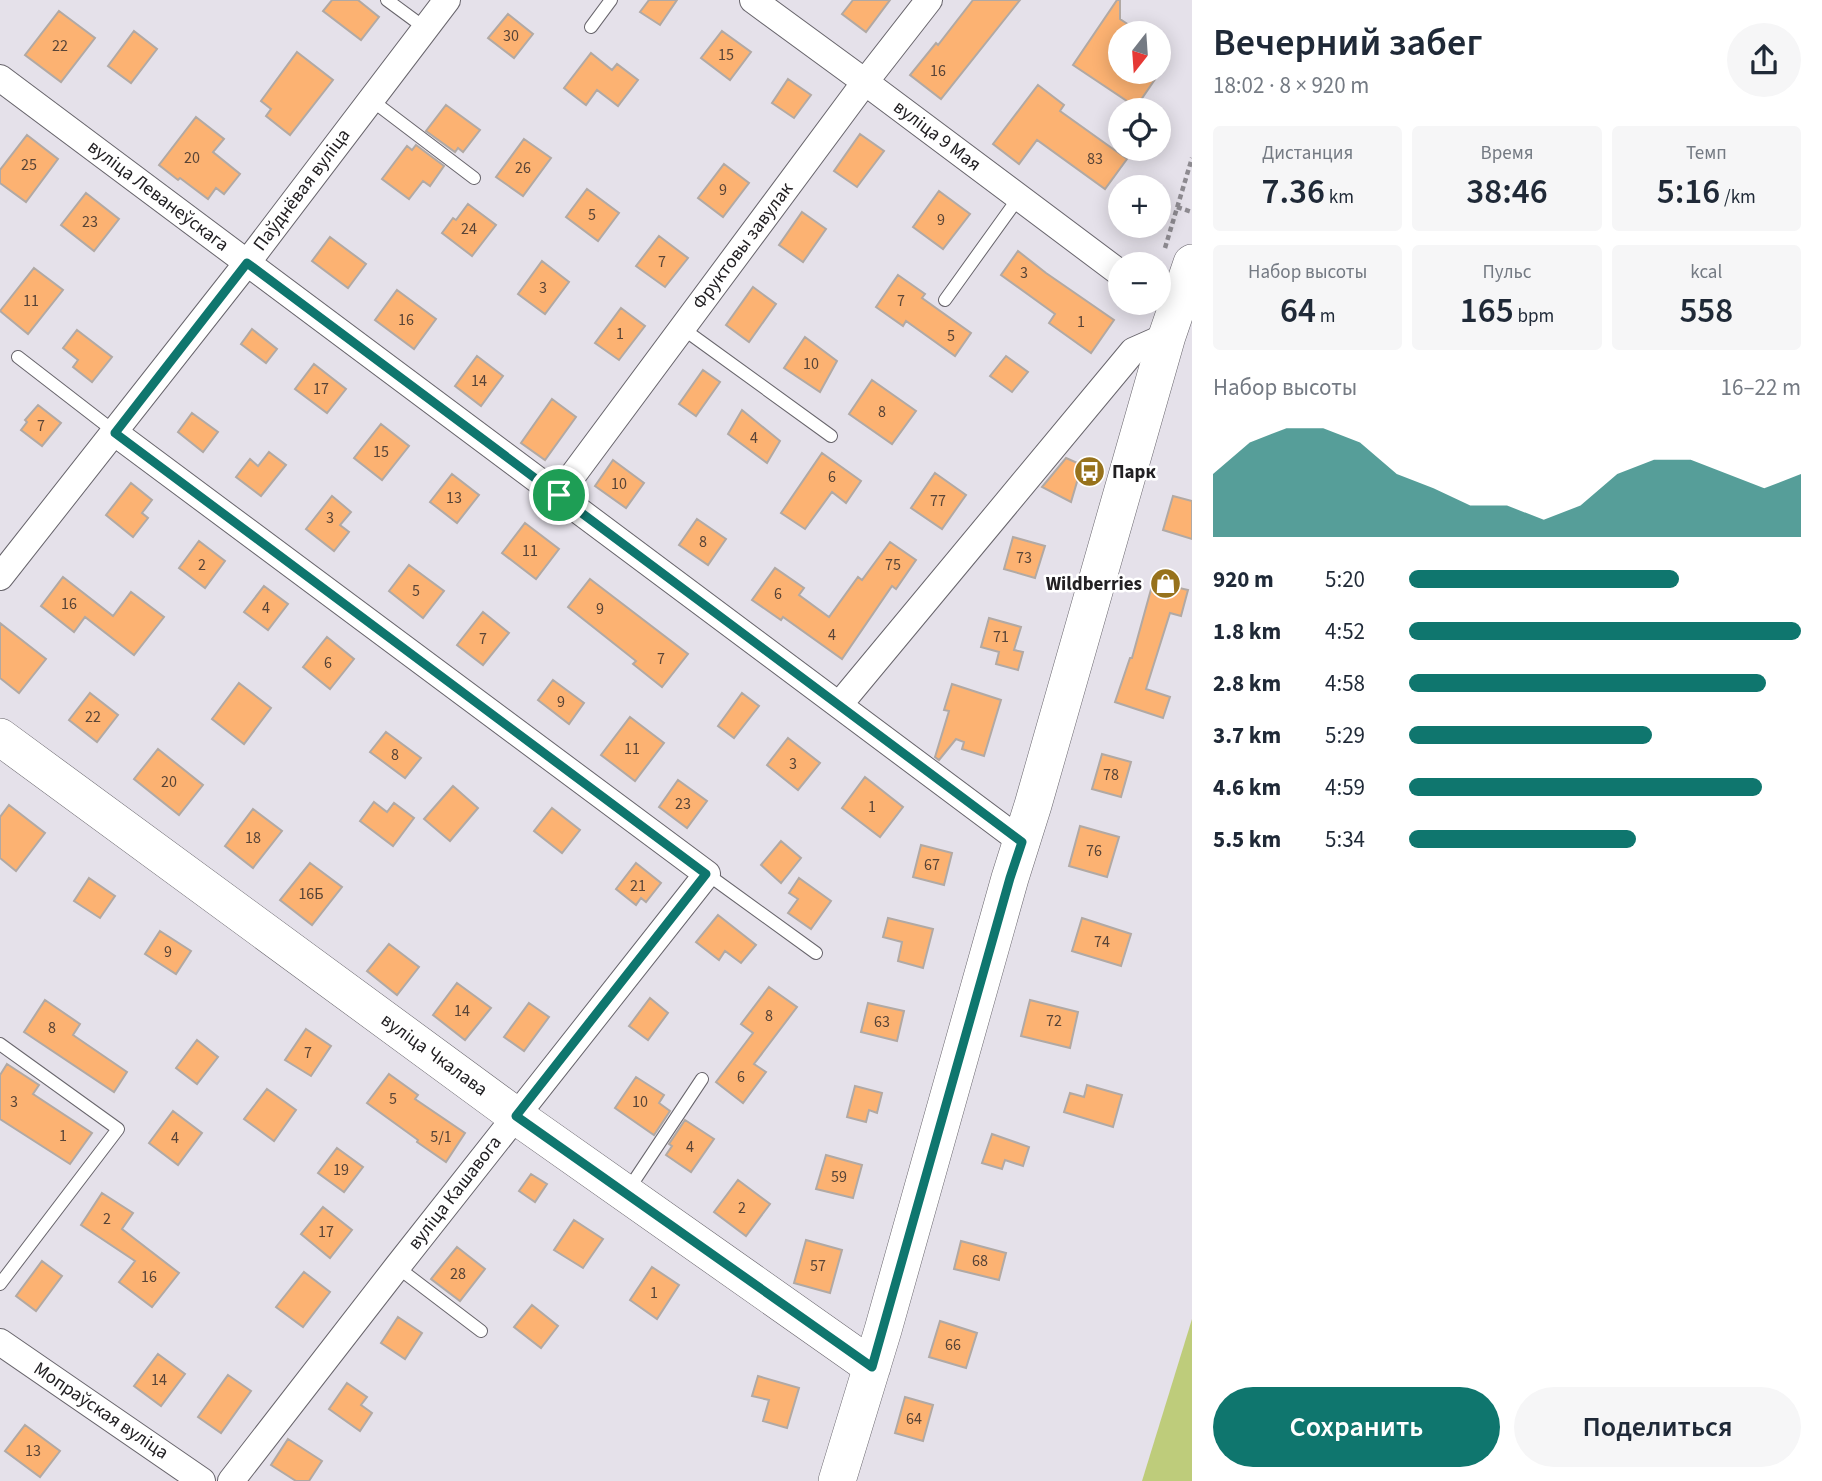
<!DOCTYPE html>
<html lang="ru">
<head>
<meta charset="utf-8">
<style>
  :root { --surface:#fff; --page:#f6f6f7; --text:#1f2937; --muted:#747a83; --accent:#0f766e }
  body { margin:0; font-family:"Source Sans 3",sans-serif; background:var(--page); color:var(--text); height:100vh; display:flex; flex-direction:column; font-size:26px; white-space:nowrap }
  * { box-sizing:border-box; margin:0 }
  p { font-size:23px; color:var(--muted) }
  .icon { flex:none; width:38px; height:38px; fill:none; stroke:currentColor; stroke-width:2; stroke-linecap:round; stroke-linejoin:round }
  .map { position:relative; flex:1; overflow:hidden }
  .sheet { display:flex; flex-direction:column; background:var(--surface); width:630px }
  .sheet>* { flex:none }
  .needle { width:46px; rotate:197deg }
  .tools { position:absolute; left:1108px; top:21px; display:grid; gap:14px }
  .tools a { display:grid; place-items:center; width:63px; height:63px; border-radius:50%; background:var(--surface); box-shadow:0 4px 18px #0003; font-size:35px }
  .pin { position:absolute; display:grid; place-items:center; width:60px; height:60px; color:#fff; margin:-30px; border:4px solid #fff; border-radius:50%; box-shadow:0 2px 7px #0007 }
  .round { display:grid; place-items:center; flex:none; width:74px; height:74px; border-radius:37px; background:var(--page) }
  .headline { display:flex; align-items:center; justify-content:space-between; height:119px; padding:0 21px }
  h1 { font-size:38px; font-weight:600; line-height:52px }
  .stats { display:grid; grid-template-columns:repeat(3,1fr); gap:10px; height:119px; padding:7px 21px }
  .stats div { display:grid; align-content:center; border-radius:7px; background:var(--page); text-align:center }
  .stats b { font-size:35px; font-weight:600 }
  .stats small { font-size:19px; font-weight:400 }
  .stats p { font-size:19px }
  .chart { height:196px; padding:14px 21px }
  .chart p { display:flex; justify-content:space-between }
  .chart svg { width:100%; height:126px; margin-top:7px; fill:var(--accent); opacity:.7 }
  .primary-button { display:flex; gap:14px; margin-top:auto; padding:14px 21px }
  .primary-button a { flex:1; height:80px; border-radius:42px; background:var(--accent); color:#fff; font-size:28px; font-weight:600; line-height:80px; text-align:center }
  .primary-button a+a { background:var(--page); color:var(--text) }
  ul { padding:0 21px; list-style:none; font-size:23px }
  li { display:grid; grid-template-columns:112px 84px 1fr; align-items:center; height:52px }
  li i { height:18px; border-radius:9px; background:var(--accent) }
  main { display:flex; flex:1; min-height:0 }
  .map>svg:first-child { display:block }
</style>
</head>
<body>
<main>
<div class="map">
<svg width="1192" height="1481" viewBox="0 0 1192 1481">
  <rect width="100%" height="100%" fill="#e5e1ea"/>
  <path fill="#becc7b" d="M 1192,1319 L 1192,1481 L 1142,1481 Z"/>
  <path fill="#fcb272" stroke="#b1a9a4" stroke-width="2" d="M 332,0 L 358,0 L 379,17 L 361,40 L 323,11 Z
    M 649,0 L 677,0 L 660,25 L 640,12 Z
    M 853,0 L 890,0 L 866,32 L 842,14 Z
    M 973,0 L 1020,0 L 941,99 L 910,75 L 936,43 L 938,45 Z
    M 1117,0 L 1120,0 L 1120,19 L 1141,33 L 1120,33 L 1120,72 L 1160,72 L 1136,107 L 1073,65 Z
    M 59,11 L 95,38 L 61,82 L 25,55 Z
    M 508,14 L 533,34 L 514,58 L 488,38 Z
    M 134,31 L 157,49 L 131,83 L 108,66 Z
    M 722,31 L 751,52 L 730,80 L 701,58 Z
    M 297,52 L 333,80 L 290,135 L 266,116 L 271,109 L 261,101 Z
    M 591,53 L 612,70 L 617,64 L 638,80 L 618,106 L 597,90 L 586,105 L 564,88 Z
    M 788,79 L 811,95 L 794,118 L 772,103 Z
    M 1038,85 L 1064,105 L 1060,111 L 1127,159 L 1105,189 L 1037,140 L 1019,164 L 993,144 Z
    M 446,105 L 480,130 L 463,152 L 458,148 L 455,152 L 426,131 Z
    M 196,117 L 224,139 L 213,152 L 240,174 L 224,194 L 216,188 L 208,199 L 180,178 L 178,180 L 159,165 Z
    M 860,134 L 884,151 L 857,187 L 834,171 Z
    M 27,135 L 58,159 L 26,202 L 0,183 L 0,170 Z
    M 524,139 L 551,158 L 523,196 L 496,177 Z
    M 416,145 L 444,166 L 430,186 L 423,181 L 409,199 L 382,179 L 407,146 L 412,150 Z
    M 724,164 L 749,183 L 723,217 L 698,198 Z
    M 587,189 L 619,213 L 598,241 L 566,217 Z
    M 939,191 L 970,214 L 943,249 L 913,227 Z
    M 86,193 L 119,219 L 94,251 L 61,225 Z
    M 468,204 L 496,225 L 472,256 L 442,233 L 453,218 L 456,220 Z
    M 802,212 L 826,229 L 803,262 L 779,245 Z
    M 659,236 L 688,258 L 665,287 L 636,266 Z
    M 330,237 L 366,264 L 348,288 L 312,261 Z
    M 1018,251 L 1046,273 L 1114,320 L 1091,353 L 1049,323 L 1055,314 L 1001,275 Z
    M 542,261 L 569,282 L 545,314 L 518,294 Z
    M 34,268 L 63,290 L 28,334 L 0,311 Z
    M 898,275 L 925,294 L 922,298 L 971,333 L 955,356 L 906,321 L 903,326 L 876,307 Z
    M 753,287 L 776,304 L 749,342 L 726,325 Z
    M 397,290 L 436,319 L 414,349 L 375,320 Z
    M 621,308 L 645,326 L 619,360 L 595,343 Z
    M 252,329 L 277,349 L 266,363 L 241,344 Z
    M 77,330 L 112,357 L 92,382 L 73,367 L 78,360 L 63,348 Z
    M 805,337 L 837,361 L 820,392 L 784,368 Z
    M 477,356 L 503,376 L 481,406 L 455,386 Z
    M 1006,356 L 1028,372 L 1012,392 L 990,376 Z
    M 314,364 L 346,389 L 327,413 L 295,389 Z
    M 703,370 L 720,382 L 696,416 L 679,404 Z
    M 872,380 L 916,411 L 892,444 L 849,414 Z
    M 552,399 L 576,417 L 545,460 L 521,443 Z
    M 38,405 L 61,423 L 42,446 L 21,430 L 27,422 L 25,420 Z
    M 742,410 L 780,441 L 767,463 L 728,434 Z
    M 192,413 L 218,432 L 203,452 L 178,432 Z
    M 381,424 L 409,446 L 382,480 L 354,458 Z
    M 269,452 L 286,465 L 261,496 L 236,477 L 250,459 L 258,466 Z
    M 822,453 L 861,481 L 846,503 L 832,492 L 805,529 L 781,513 Z
    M 1066,458 L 1082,465 L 1071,502 L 1042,487 Z
    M 613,460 L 644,483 L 626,508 L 595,486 Z
    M 935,473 L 966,495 L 942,529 L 911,508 Z
    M 452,474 L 479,495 L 457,523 L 430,502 Z
    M 131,483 L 152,500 L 142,513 L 148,518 L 133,537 L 106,515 Z
    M 332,496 L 351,512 L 340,525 L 349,532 L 334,551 L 306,529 Z
    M 1173,496 L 1192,501 L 1192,539 L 1163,530 Z
    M 697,519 L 726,539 L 708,565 L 679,545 Z
    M 525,523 L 559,549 L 536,579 L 502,553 Z
    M 1013,537 L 1045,546 L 1035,578 L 1004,569 Z
    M 199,541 L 225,561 L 205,588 L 179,568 Z
    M 890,542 L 916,560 L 896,589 L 892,586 L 842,659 L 783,617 L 781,620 L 752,600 L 775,568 L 804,588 L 799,595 L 829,617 L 858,577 L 862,580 Z
    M 409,565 L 444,591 L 423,618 L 389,591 Z
    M 1155,575 L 1176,581 L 1175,587 L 1188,590 L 1181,616 L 1170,613 L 1146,689 L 1170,697 L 1163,718 L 1115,702 L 1130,658 L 1132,658 Z
    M 63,577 L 113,616 L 131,592 L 164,617 L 134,655 L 85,617 L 74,632 L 41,606 Z
    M 590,579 L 688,654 L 662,687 L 633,664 L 636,661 L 568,607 Z
    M 264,586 L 288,604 L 268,630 L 244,612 Z
    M 483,612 L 509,633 L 483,665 L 457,645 Z
    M 989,618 L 1021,627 L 1014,650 L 1023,652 L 1018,670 L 996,664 L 999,652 L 981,647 Z
    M 0,623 L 46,659 L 19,693 L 0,678 Z
    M 327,637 L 354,659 L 330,689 L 303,667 Z
    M 553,680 L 584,703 L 569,724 L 538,700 Z
    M 239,683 L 271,708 L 244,744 L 212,719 Z
    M 952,684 L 1001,700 L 984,756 L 962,749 L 964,742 L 956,739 L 939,760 L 935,757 L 949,711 L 944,710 Z
    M 90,693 L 118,715 L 97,742 L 69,720 Z
    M 742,693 L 759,706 L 734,738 L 718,726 Z
    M 630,717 L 664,743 L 635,781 L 601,755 Z
    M 386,732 L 421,758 L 405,778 L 370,752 Z
    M 788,738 L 820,763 L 798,790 L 767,765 Z
    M 158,749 L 203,785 L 179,815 L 134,779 Z
    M 1102,754 L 1131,762 L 1121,797 L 1092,789 Z
    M 865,777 L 903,807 L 880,837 L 842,808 Z
    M 678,780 L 707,801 L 687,828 L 659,807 Z
    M 453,786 L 478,808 L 450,841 L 424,819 Z
    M 374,802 L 387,812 L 394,803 L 414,818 L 393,846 L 360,821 Z
    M 9,805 L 45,833 L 16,871 L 0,858 L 0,817 Z
    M 552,808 L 580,830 L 562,853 L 534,831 Z
    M 253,809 L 282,831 L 253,868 L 225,846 Z
    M 1080,826 L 1119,837 L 1107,877 L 1069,866 Z
    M 781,841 L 801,858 L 781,883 L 761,865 Z
    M 921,845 L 952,853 L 944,885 L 913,877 Z
    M 310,863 L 342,887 L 312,925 L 280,900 Z
    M 636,863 L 661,883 L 646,902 L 641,898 L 636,905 L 616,889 Z
    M 89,878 L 115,896 L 100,918 L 74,901 Z
    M 799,878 L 831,901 L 811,929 L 788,913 L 798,899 L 789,893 Z
    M 718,915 L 756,945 L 741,963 L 725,951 L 719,960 L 696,942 Z
    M 888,918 L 933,929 L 923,968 L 898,961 L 902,942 L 883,937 Z
    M 1082,918 L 1131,934 L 1121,966 L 1072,951 Z
    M 160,931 L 191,951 L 176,974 L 145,954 Z
    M 389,944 L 419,967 L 397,995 L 367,971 Z
    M 457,983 L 491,1008 L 465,1040 L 433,1015 Z
    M 769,987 L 797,1007 L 754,1064 L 766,1072 L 743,1103 L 716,1082 L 753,1033 L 741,1024 Z
    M 650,998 L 668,1013 L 648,1040 L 629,1026 Z
    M 45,1000 L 80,1024 L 73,1035 L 127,1072 L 114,1092 L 24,1032 Z
    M 1030,1000 L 1078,1012 L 1070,1048 L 1021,1036 Z
    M 529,1003 L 549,1017 L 524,1051 L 504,1037 Z
    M 868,1003 L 904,1011 L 897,1041 L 861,1032 Z
    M 306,1029 L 331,1046 L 311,1076 L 285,1060 Z
    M 197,1040 L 218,1057 L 197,1084 L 176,1068 Z
    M 7,1064 L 39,1085 L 33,1094 L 92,1133 L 70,1164 L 0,1119 L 0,1075 Z
    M 389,1074 L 418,1095 L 415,1099 L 465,1133 L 446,1162 L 417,1142 L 418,1140 L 367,1103 Z
    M 636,1077 L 664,1095 L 659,1103 L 670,1111 L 654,1135 L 615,1108 Z
    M 1087,1085 L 1122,1095 L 1113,1127 L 1064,1112 L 1070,1093 L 1084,1097 Z
    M 855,1086 L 882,1093 L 877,1113 L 869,1110 L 866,1122 L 847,1117 Z
    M 267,1089 L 296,1110 L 274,1141 L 244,1119 Z
    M 173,1111 L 202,1133 L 178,1165 L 149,1143 Z
    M 685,1120 L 714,1139 L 691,1172 L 666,1155 L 672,1146 L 669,1144 Z
    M 992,1134 L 1029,1147 L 1023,1166 L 1005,1160 L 1002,1169 L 982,1163 Z
    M 337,1148 L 363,1167 L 344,1192 L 318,1173 Z
    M 826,1155 L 862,1165 L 853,1198 L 816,1189 Z
    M 531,1174 L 547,1184 L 535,1202 L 519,1191 Z
    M 738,1180 L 770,1204 L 746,1236 L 714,1212 Z
    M 102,1193 L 133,1213 L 122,1229 L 179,1273 L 152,1307 L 119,1282 L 135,1261 L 81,1225 Z
    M 323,1207 L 352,1230 L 330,1258 L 301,1234 Z
    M 574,1220 L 603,1239 L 583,1268 L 554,1250 Z
    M 806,1240 L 842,1250 L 830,1293 L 794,1283 Z
    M 961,1241 L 1006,1253 L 999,1280 L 954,1269 Z
    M 457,1247 L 485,1269 L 460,1301 L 431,1279 Z
    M 42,1261 L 62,1276 L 36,1311 L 16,1296 Z
    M 652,1267 L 679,1285 L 657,1319 L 630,1300 Z
    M 304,1272 L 330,1292 L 303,1327 L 276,1307 Z
    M 532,1305 L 558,1326 L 541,1348 L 514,1327 Z
    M 398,1317 L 422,1333 L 405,1359 L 381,1343 Z
    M 940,1321 L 977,1333 L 966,1368 L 929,1357 Z
    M 158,1354 L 185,1374 L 161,1406 L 134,1386 Z
    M 228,1375 L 251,1391 L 221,1433 L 198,1417 Z
    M 758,1376 L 799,1388 L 787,1428 L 763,1421 L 769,1400 L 752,1396 Z
    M 347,1383 L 367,1397 L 361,1405 L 372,1413 L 360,1431 L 329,1409 Z
    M 905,1397 L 933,1405 L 923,1441 L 895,1433 Z
    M 25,1425 L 60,1451 L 40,1477 L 5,1451 Z
    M 288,1439 L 322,1461 L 309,1481 L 296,1481 L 271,1465 Z"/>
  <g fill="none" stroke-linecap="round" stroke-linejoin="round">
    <defs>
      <path id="lane" d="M 387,0 L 425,28
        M 591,27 L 611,0
        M 370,99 L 474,178
        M 945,300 L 1019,197
        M 682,328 L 831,436
        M 18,357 L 115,432
        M 707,874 L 816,953
        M 0,1044 L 118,1129 L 0,1284
        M 628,1190 L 702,1079
        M 397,1267 L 481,1331"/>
      <path id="street" d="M 753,0 L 865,82 L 1120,273
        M 0,78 L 1022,842
        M 115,433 L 707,874 L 397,1267 L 231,1481
        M 559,494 L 865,82 L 929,0
        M 0,577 L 247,263 L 447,0
        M 839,705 L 1133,351 L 1167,336
        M 0,1342 L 202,1481"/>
      <path id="secondary" d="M 0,737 L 516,1116 L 872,1367
        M 837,1481 L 883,1330 L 1010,878 L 1033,805 L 1167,336 L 1192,263"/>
    </defs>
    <use href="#lane" stroke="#68656c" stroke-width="14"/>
    <use href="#street" stroke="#68656c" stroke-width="28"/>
    <use href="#secondary" stroke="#68656c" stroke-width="38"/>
    <path stroke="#8d8a90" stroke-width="4.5" stroke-dasharray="5 3.5" stroke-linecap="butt" d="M 1177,207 L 1192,212
      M 1165,248 L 1192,158"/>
    <use href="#lane" stroke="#fff" stroke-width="12"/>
    <use href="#street" stroke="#fff" stroke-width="26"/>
    <use href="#secondary" stroke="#fff" stroke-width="37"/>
  </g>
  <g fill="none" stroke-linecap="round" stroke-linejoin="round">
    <defs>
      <path id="route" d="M 247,263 L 1022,842 L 1010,878 L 872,1367 L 516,1116 L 706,874 L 115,433 Z"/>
    </defs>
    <use href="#route" stroke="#fff" stroke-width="14"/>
    <use href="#route" stroke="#0f766e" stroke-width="9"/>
  </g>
  <defs>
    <symbol id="bus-disc" viewBox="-11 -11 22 22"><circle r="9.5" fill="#97721c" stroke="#fff"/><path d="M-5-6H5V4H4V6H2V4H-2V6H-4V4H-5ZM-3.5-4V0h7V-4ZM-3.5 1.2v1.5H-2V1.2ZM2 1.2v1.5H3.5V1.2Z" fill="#fff"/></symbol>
    <symbol id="shop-disc" viewBox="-11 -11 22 22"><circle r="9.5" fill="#97721c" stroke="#fff"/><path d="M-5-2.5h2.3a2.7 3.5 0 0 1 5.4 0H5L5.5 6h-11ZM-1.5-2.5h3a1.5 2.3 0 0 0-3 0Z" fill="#fff"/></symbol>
  </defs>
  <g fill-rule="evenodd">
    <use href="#bus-disc" x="1072" y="454" width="35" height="35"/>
    <use href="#shop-disc" x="1148" y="566" width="35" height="35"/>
  </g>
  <g text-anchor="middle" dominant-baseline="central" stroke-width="5" stroke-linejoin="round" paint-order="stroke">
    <g font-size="16" fill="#584437">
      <text x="511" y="36">30</text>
      <text x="60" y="46">22</text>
      <text x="726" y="55">15</text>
      <text x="938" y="71">16</text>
      <text x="192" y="158">20</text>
      <text x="1095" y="159">83</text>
      <text x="29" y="165">25</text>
      <text x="523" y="168">26</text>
      <text x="723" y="190">9</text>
      <text x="592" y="215">5</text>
      <text x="941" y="220">9</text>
      <text x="90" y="222">23</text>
      <text x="469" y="229">24</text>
      <text x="662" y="262">7</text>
      <text x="1024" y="273">3</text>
      <text x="543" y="288">3</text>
      <text x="31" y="301">11</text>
      <text x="901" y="301">7</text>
      <text x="406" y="320">16</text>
      <text x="1081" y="322">1</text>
      <text x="620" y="334">1</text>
      <text x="951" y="336">5</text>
      <text x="811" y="364">10</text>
      <text x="479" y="381">14</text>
      <text x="321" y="389">17</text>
      <text x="882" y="412">8</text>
      <text x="41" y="426">7</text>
      <text x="754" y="438">4</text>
      <text x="381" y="452">15</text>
      <text x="832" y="477">6</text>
      <text x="619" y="484">10</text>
      <text x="454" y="498">13</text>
      <text x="938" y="501">77</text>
      <text x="330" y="518">3</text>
      <text x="703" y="542">8</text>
      <text x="530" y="551">11</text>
      <text x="1024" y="558">73</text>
      <text x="202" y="565">2</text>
      <text x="893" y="565">75</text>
      <text x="416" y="591">5</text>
      <text x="778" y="594">6</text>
      <text x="69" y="604">16</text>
      <text x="266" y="608">4</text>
      <text x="600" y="609">9</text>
      <text x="832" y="635">4</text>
      <text x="1001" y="637">71</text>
      <text x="483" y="639">7</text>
      <text x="661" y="659">7</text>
      <text x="328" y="663">6</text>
      <text x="561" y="702">9</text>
      <text x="93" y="717">22</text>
      <text x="632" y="749">11</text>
      <text x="395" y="755">8</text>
      <text x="793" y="764">3</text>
      <text x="1111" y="775">78</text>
      <text x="169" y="782">20</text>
      <text x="683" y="804">23</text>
      <text x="872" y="807">1</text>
      <text x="253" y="838">18</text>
      <text x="1094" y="851">76</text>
      <text x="932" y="865">67</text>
      <text x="638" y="886">21</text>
      <text x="311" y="894">16Б</text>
      <text x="1102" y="942">74</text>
      <text x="168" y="952">9</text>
      <text x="462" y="1011">14</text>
      <text x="769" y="1016">8</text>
      <text x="1054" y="1021">72</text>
      <text x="882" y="1022">63</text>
      <text x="52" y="1028">8</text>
      <text x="308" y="1053">7</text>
      <text x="741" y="1077">6</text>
      <text x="393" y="1099">5</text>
      <text x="14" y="1102">3</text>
      <text x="640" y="1102">10</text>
      <text x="63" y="1136">1</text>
      <text x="441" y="1137">5/1</text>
      <text x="175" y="1138">4</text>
      <text x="690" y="1147">4</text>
      <text x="341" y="1170">19</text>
      <text x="839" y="1177">59</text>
      <text x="742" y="1208">2</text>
      <text x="107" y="1219">2</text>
      <text x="326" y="1232">17</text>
      <text x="980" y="1261">68</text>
      <text x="818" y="1266">57</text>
      <text x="458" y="1274">28</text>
      <text x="149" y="1277">16</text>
      <text x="654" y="1293">1</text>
      <text x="953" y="1345">66</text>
      <text x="159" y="1380">14</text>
      <text x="914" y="1419">64</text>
      <text x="33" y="1451">13</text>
    </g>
    <g font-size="19" fill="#222023" stroke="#fff">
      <text transform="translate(937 136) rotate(37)">вуліца 9 Мая</text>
      <text transform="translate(302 190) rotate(-53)">Паўднёвая вуліца</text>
      <text transform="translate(158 196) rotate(37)">вуліца Леванеўскага</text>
      <text transform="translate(743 246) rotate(-53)">Фруктовы завулак</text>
      <text transform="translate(434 1055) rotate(36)">вуліца Чкалава</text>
      <text transform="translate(455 1193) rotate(-52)">вуліца Кашавога</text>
      <text transform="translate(101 1411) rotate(34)">Мопраўская вуліца</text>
    </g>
    <g font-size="19" font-weight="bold" fill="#222023" stroke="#fff" text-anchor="start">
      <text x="1112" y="472">Парк</text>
      <text x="1142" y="584" text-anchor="end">Wildberries</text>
    </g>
  </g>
</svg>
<div class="tools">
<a><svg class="needle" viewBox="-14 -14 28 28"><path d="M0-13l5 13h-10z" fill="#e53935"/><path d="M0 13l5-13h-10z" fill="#747a83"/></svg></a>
<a><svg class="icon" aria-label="locate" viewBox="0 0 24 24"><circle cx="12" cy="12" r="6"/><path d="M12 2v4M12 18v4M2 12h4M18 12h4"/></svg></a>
<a>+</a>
<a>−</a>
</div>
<div class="pin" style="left:559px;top:495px;background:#1e9e55"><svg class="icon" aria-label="arrive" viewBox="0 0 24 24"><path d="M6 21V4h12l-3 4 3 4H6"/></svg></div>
</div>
<section class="sheet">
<div class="headline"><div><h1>Вечерний забег</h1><p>18:02 · 8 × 920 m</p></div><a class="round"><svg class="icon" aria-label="share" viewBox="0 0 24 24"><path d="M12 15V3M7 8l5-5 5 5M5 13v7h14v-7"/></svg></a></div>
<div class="stats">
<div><p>Дистанция</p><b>7.36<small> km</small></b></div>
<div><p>Время</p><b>38:46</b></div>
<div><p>Темп</p><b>5:16<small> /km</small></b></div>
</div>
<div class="stats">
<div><p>Набор высоты</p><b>64<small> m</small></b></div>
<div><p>Пульс</p><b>165<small> bpm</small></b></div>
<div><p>kcal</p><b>558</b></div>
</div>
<div class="chart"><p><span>Набор высоты</span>16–22 m</p>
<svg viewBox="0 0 160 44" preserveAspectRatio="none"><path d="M0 44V22L10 11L20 6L30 6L40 11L50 22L60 27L70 33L80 33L90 38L100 33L110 22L120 17L130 17L140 22L150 27L160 22V44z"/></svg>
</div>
<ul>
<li><b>920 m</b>5:20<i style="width:69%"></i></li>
<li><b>1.8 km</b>4:52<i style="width:100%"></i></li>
<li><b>2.8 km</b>4:58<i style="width:91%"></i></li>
<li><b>3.7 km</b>5:29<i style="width:62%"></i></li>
<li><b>4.6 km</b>4:59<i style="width:90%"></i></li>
<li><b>5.5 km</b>5:34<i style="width:58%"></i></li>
</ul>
<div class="primary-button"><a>Сохранить</a><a>Поделиться</a></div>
</section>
</main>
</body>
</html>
